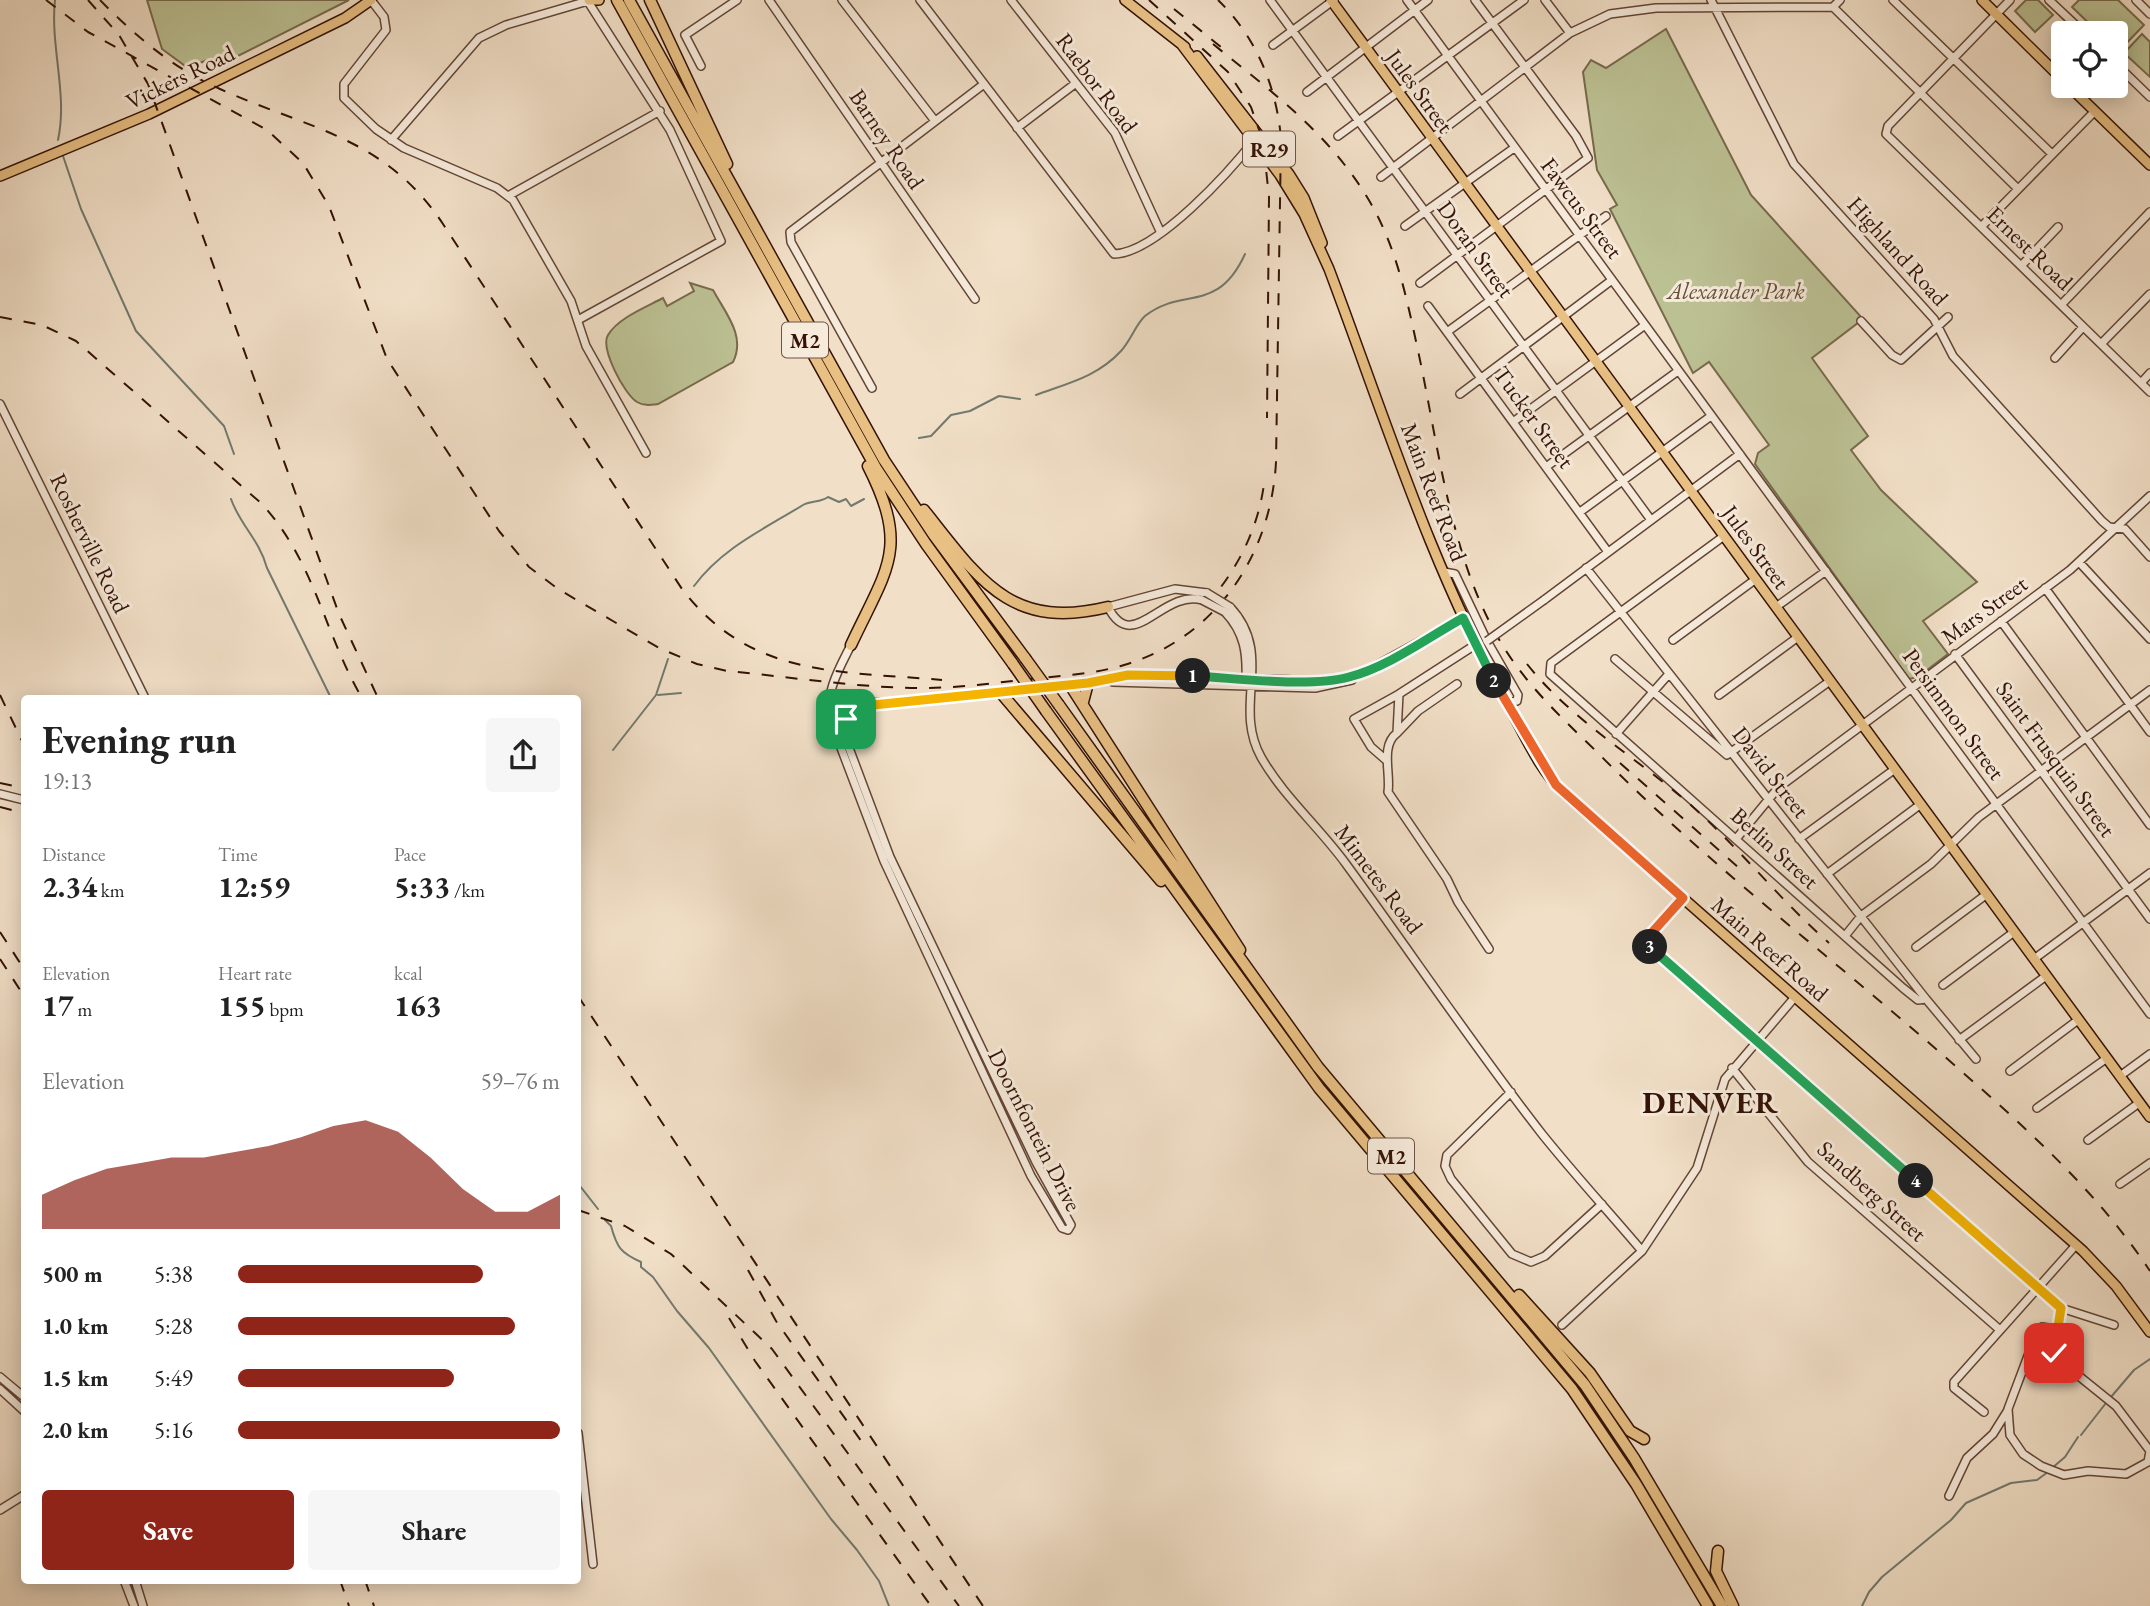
<!DOCTYPE html>
<html lang="en">
<head>
<meta charset="utf-8">
<style>
  :root { --surface:#fff; --page:#f6f6f6; --text:#222; --muted:#767676; --accent:#8f2418 }
  body { margin:0; font-family:"EB Garamond",serif; background:var(--page); color:var(--text); height:100vh; display:flex; flex-direction:column; font-size:26px; white-space:nowrap }
  * { box-sizing:border-box; margin:0 }
  p { font-size:23px; color:var(--muted) }
  .icon { flex:none; width:38px; height:38px; fill:none; stroke:currentColor; stroke-width:2; stroke-linecap:round; stroke-linejoin:round }
  .map { position:relative; flex:1; overflow:hidden }
  .sheet { position:absolute; left:21px; top:695px; width:560px; height:889px; display:flex; flex-direction:column; background:var(--surface); border-radius:7px; box-shadow:0 4px 18px #0003 }
  .sheet>* { flex:none }
  .tools { position:absolute; left:2051px; top:21px; display:grid; gap:14px }
  .tools a { display:grid; place-items:center; width:77px; height:77px; border-radius:7px; background:var(--surface); box-shadow:0 4px 18px #0003; font-size:35px }
  .pin { position:absolute; display:grid; place-items:center; width:60px; height:60px; color:#fff; margin:-30px; border-radius:14px; box-shadow:0 4px 10px #0006 }
  .km { position:absolute; width:35px; height:35px; margin:-18px; border-radius:50%; background:#222; color:#fff; font-size:19px; line-height:35px; text-align:center }
  .round { display:grid; place-items:center; flex:none; width:74px; height:74px; border-radius:7px; background:var(--page) }
  .headline { display:flex; align-items:center; justify-content:space-between; height:119px; padding:0 21px }
  h1 { font-size:38px; font-weight:700; line-height:52px }
  .stats { display:grid; grid-template-columns:repeat(3,1fr); gap:10px; height:119px; padding:7px 21px }
  .stats div { display:grid; align-content:center }
  .stats b { font-size:30px; font-weight:700 }
  .stats small { font-size:19px; font-weight:400 }
  .stats p { font-size:19px }
  .chart { height:196px; padding:14px 21px }
  .chart p { display:flex; justify-content:space-between }
  .chart svg { width:100%; height:126px; margin-top:7px; fill:var(--accent); opacity:.7 }
  .cta { display:flex; gap:14px; margin-top:auto; padding:14px 21px }
  .cta a { flex:1; height:80px; border-radius:7px; background:var(--accent); color:#fff; font-size:28px; font-weight:700; line-height:80px; text-align:center }
  .cta a+a { background:var(--page); color:var(--text) }
  ul { padding:0 21px; list-style:none; font-size:23px }
  li { display:grid; grid-template-columns:112px 84px 1fr; align-items:center; height:52px }
  li i { height:18px; border-radius:9px; background:var(--accent) }
  .map>svg:first-child { display:block }
</style>
</head>
<body>
<div class="map">
<svg width="2150" height="1606" viewBox="0 0 2150 1606">
  <rect width="100%" height="100%" fill="#f1dfc7"/>
  <filter id="stains"><feTurbulence type="fractalNoise" baseFrequency=".00286" numOctaves="4"/><feColorMatrix values="0 0 0 0 .2 0 0 0 0 .09 0 0 0 0 .02 0 0 0 .5 -.17"/></filter>
  <radialGradient id="worn" r=".72"><stop offset=".6" stop-color="#630" stop-opacity="0"/><stop offset="1" stop-color="#630" stop-opacity=".3"/></radialGradient>
  <path fill="#bcc194" stroke="#786a4c" stroke-width="2" d="M 147,0 L 349,0 L 212,69 L 207,60 L 188,68 L 162,49 Z
    M 2026,0 L 2038,0 L 2053,15 L 2035,32 L 2015,11 Z
    M 2079,0 L 2118,0 L 2144,25 L 2118,52 L 2116,33 L 2099,33 L 2072,7 Z
    M 1666,29 L 1751,195 L 1863,319 L 1812,358 L 1868,436 L 1851,450 L 1881,490 L 1977,582 L 1923,621 L 1948,654 L 1918,677 L 1909,679 L 1755,464 L 1758,453 L 1769,445 L 1709,362 L 1693,373 L 1610,209 L 1617,205 L 1597,170 L 1583,72 L 1591,60 L 1606,68 Z
    M 2142,34 L 2150,42 L 2150,77 L 2124,53 Z
    M 690,283 L 713,290 C 726,314 746,336 733,362 L 658,404 C 650,405 644,406 637,402 C 624,394 600,348 608,335 C 618,318 646,307 663,298 L 667,306 L 694,291 Z"/>
  <g fill="none" stroke-linecap="round" stroke-linejoin="round">
    <path stroke="#72796e" stroke-width="2" d="M 55,0 C 50,47 68,94 58,140
      M 63,156 L 81,209 L 136,331 L 224,426 L 234,454
      M 1036,395 C 1068,383 1097,377 1121,351 C 1131,340 1136,324 1145,316 C 1183,286 1217,315 1245,254
      M 919,438 L 931,436 L 951,415 L 970,411 L 999,396 L 1020,399
      M 231,499 C 240,525 259,539 267,568 L 331,698
      M 694,586 C 722,548 764,529 803,505 C 812,500 820,503 828,497 L 839,502 L 846,499 L 851,506 L 864,499
      M 658,695 L 681,693
      M 613,750 L 656,695 L 668,659
      M 578,1173 L 580,1186 L 598,1209
      M 605,1220 L 611,1226 C 617,1248 621,1253 641,1262 L 641,1267 L 653,1277 L 677,1311 L 709,1348 L 831,1519 L 857,1550 L 879,1581 L 889,1606
      M 2111,1397 L 2134,1370 L 2150,1359
      M 2081,1435 L 2106,1403
      M 2052,1468 L 2065,1457 L 2078,1437
      M 1862,1606 L 1869,1592 L 1882,1577 L 1951,1520 L 1966,1503 L 2011,1483 L 2037,1480 L 2048,1472"/>
    <defs>
      <path id="minor" d="M 371,0 L 384,17 L 386,30 L 344,84 L 344,98 L 376,129 L 404,148 L 497,188 L 513,200 L 571,301 L 586,346 L 646,453
        M 769,0 L 975,299
        M 842,0 L 935,121
        M 920,0 L 1114,254 C 1157,253 1231,170 1256,138
        M 1011,0 L 1115,133 L 1160,231
        M 1270,0 L 1651,520
        M 1407,0 L 2150,1014
        M 1545,0 L 1570,33
        M 1711,0 L 1794,164 L 1934,319 L 1953,356 L 2102,521 L 2109,527 L 2125,529 L 2150,557
        M 1893,0 L 2052,154
        M 2010,0 L 1888,126 L 1886,134 L 2150,392
        M 2049,0 L 2084,33
        M 2136,0 L 2150,14
        M 1833,7 L 2017,188
        M 1273,45 L 1334,0
        M 2116,64 L 2150,97
        M 701,66 L 685,35 L 737,0
        M 1307,92 L 1428,0
        M 1017,128 L 1076,83
        M 1338,136 L 1524,0
        M 391,140 L 479,38 L 506,25 L 588,1
        M 1381,177 L 1570,33 L 1610,14 L 1656,8 L 1833,7 L 1840,0
        M 508,196 L 660,111
        M 1405,226 L 1514,148
        M 1981,227 L 2095,111
        M 2021,266 L 2058,227
        M 1420,283 L 1588,158 L 1576,136 L 1475,0
        M 2061,305 L 2150,212
        M 1428,306 L 1608,552
        M 578,320 L 721,241 L 670,130 L 587,0
        M 1861,321 L 1892,355 L 1901,360 L 1948,317
        M 1447,332 L 1606,216
        M 2101,344 L 2150,294
        M 2055,358 L 2083,327
        M 2141,383 L 2150,373
        M 872,388 L 791,242 L 790,232 L 984,84
        M 1460,394 L 1612,280
        M 0,404 L 145,698
        M 1513,422 L 1645,325
        M 1546,467 L 1678,371
        M 1580,512 L 1711,416
        M 1724,536 L 1551,663 L 1550,674 L 1903,988 L 1918,1000 L 1926,999 L 1976,1059
        M 2079,562 L 2150,639
        M 1586,568 L 1926,999
        M 1444,572 L 1455,574 L 1487,641 L 1518,695 L 1517,701 L 1507,703
        M 2045,588 L 2150,732
        M 1202,600 C 1162,589 1133,656 1108,607 L 1175,589 L 1207,593
        M 1544,600 L 1740,454
        M 1230,607 C 1275,655 1232,705 1261,757 C 1283,796 1320,828 1346,864 C 1412,954 1474,1047 1542,1134 C 1574,1174 1609,1212 1642,1251
        M 1776,607 L 1826,571
        M 1225,612 C 1245,633 1247,654 1246,681
        M 2001,621 L 2150,825
        M 1673,640 L 1756,579
        M 1475,645 L 1399,694 L 1397,733 C 1380,746 1391,773 1388,792 L 1447,879 L 1458,902 L 1489,949
        M 1955,654 L 2150,919
        M 1615,659 L 1727,755 L 1830,681
        M 1368,670 L 1463,618
        M 1113,682 L 1315,688 L 1352,680
        M 831,691 L 837,716 L 890,857 L 1036,1162 L 1071,1225 L 1068,1230 L 1062,1228 L 1031,1176 L 884,861 L 830,719 C 825,692 839,669 851,645
        M 1719,695 L 1798,637
        M 829,703 L 918,702 L 1147,674 L 1315,681 L 1344,678 L 1370,669
        M 844,729 L 848,716 L 865,707
        M 1397,733 L 1418,711 L 1457,684
        M 1616,734 L 1668,675
        M 1386,760 L 1371,747 L 1354,719 L 1399,694
        M 0,794 L 24,800
        M 1736,839 L 1778,788 L 2070,570 L 2150,496
        M 1799,839 L 1895,769
        M 1827,874 L 1921,804
        M 1683,898 L 1648,937 L 1650,947 L 2050,1300 L 2061,1308 L 2114,1325
        M 1845,936 L 1861,916 L 1931,864 L 1979,817 L 2150,690
        M 1916,947 L 1987,894
        M 2034,959 L 2150,873
        M 1943,985 L 2014,932
        M 1959,1040 L 2046,976
        M 1732,1068 L 1808,1162 L 2000,1330
        M 2010,1071 L 2078,1020
        M 2120,1076 L 2150,1054
        M 1511,1092 L 1447,1155 L 1445,1166 L 1451,1179 L 1512,1254 L 1531,1262 L 1545,1256 L 1602,1204
        M 2037,1108 L 2107,1058
        M 2088,1140 L 2139,1103
        M 2120,1184 L 2150,1163
        M 1562,1325 L 1642,1251 L 1697,1168 L 1725,1079 L 1795,997
        M 2055,1329 L 2042,1327 L 2037,1332 L 2008,1409 L 2010,1435 L 2023,1454 L 2041,1466 L 2064,1475 L 2088,1471 L 2126,1474 L 2148,1462 L 2150,1451 L 2116,1406 L 2054,1356 L 2061,1308
        M 0,1377 L 24,1397
        M 0,1389 L 24,1411
        M 1984,1412 L 1954,1388 L 1954,1382 L 2076,1245
        M 578,1433 L 593,1564
        M 1949,1496 L 1967,1458 L 1993,1434 L 2008,1410
        M 0,1510 L 24,1495
        M 124,1580 L 134,1606
        M 135,1580 L 143,1606"/>
      <path id="major" d="M 589,0 L 599,0
        M 1125,0 L 1185,47
        M 1331,0 L 2150,1117
        M 1982,0 L 2063,80
        M 1182,45 L 1280,175 L 1304,214 L 1329,269 C 1384,415 1431,568 1508,705 C 1525,735 1539,770 1565,794 L 2083,1251 L 2116,1286 L 2150,1332
        M 1197,56 L 1289,174 L 1304,198 L 1322,243
        M 2069,86 L 2150,165
        M 0,176 L 149,114 L 345,18 L 371,0"/>
      <path id="highway" d="M 617,0 L 876,468 L 926,544 L 1013,664
        M 629,0 L 884,460 L 933,534 L 1025,658
        M 650,0 L 727,164
        M 924,510 C 979,579 1010,631 1108,607
        M 851,645 C 887,568 910,549 868,466
        M 1070,685 L 1240,950
        M 1001,693 L 1161,881
        M 1083,702 L 1088,683
        M 1059,705 L 1318,1067 L 1585,1385 L 1634,1458 L 1722,1606
        M 1046,711 L 1319,1088 L 1572,1389 L 1636,1484 L 1708,1606
        M 1519,1295 L 1590,1373 L 1630,1431 L 1644,1439
        M 1718,1551 L 1716,1571 L 1733,1606"/>
    </defs>
    <use href="#minor" stroke="#634536" stroke-width="10"/>
    <use href="#major" stroke="#341205" stroke-width="12"/>
    <use href="#highway" stroke="#341205" stroke-width="13"/>
    <use href="#minor" stroke="#f6eadb" stroke-width="7"/>
    <use href="#major" stroke="#e8c084" stroke-width="9"/>
    <use href="#highway" stroke="#e8c084" stroke-width="10"/>
    <path stroke="#341205" stroke-width="2" stroke-dasharray="12 12" stroke-linecap="butt" d="M 46,0 L 88,32 L 267,130 L 303,163 L 329,206 L 387,359 L 499,531 L 529,567 L 558,589 L 659,648 L 697,664 L 727,671 C 792,677 858,688 923,688 C 959,688 994,683 1029,679 C 1061,676 1094,674 1124,665 C 1216,638 1271,555 1276,462 L 1281,138 C 1276,85 1256,37 1218,0
      M 88,0 L 119,35 L 148,84 L 339,614 L 378,698
      M 100,0 C 134,35 174,69 220,89 C 309,129 385,137 443,224 L 682,589 C 750,678 840,671 942,680
      M 1149,0 L 1228,72 L 1251,107 L 1263,141 L 1269,197 L 1267,418
      M 1174,9 L 1221,47
      M 1213,44 C 1272,92 1331,135 1370,202 C 1396,247 1406,295 1417,346 C 1440,450 1451,576 1515,664 C 1539,697 1568,724 1597,752 C 1707,864 1834,959 1952,1063 C 2025,1127 2096,1190 2150,1271
      M 0,317 L 42,325 L 76,341 L 262,504 C 316,564 323,631 362,698
      M 1206,605 C 1237,571 1258,529 1264,484
      M 1527,664 C 1573,722 1638,758 1693,807 C 1741,850 1781,901 1829,943
      M 0,695 L 24,745
      M 1620,763 L 1738,867
      M 0,783 L 24,788
      M 0,807 L 24,813
      M 0,932 L 24,969
      M 0,959 L 24,996
      M 578,996 L 983,1606
      M 578,1210 L 625,1226 L 671,1254 L 772,1349 L 959,1606
      M 748,1270 L 776,1321 L 864,1445
      M 729,1318 L 755,1361 L 931,1606
      M 340,1580 L 349,1606
      M 365,1580 L 374,1606"/>
    <defs>
      <path id="minor-bridge" d="M 1207,593 L 1230,607
        M 1202,600 L 1225,612
        M 1487,641 L 1544,600"/>
      <path id="highway-bridge" d="M 1025,658 L 1059,705
        M 1013,664 L 1046,711"/>
    </defs>
    <use href="#minor-bridge" stroke="#634536" stroke-width="10" stroke-linecap="butt"/>
    <use href="#highway-bridge" stroke="#341205" stroke-width="13" stroke-linecap="butt"/>
    <use href="#minor-bridge" stroke="#f6eadb" stroke-width="7"/>
    <use href="#highway-bridge" stroke="#e8c084" stroke-width="10"/>
  </g>
  <g fill="none" stroke-linecap="round" stroke-linejoin="round">
    <defs>
      <path id="split-1" d="M 846,719 L 856,709 L 873,705 L 1088,683 L 1128,675 L 1193,676"/>
      <path id="split-2" d="M 1193,676 C 1236,678 1309,688 1349,677 C 1388,667 1427,638 1463,618 L 1494,681"/>
      <path id="split-3" d="M 1494,681 L 1556,785 L 1683,898 L 1648,937 L 1650,947"/>
      <path id="split-4" d="M 1650,947 L 1916,1181"/>
      <path id="split-5" d="M 1916,1181 L 2061,1308 L 2054,1353"/>
    </defs>
    <use href="#split-1" stroke="#fff" stroke-width="14"/>
    <use href="#split-2" stroke="#fff" stroke-width="14"/>
    <use href="#split-3" stroke="#fff" stroke-width="14"/>
    <use href="#split-4" stroke="#fff" stroke-width="14"/>
    <use href="#split-5" stroke="#fff" stroke-width="14"/>
    <use href="#split-1" stroke="#f5b400" stroke-width="9"/>
    <use href="#split-2" stroke="#22a559" stroke-width="9"/>
    <use href="#split-3" stroke="#f0652b" stroke-width="9"/>
    <use href="#split-4" stroke="#22a559" stroke-width="9"/>
    <use href="#split-5" stroke="#f5b400" stroke-width="9"/>
  </g>
  <g text-anchor="middle" dominant-baseline="central" stroke-width="6" stroke-linejoin="round" paint-order="stroke">
    <g fill="#f6eadb" stroke="#6e5345" stroke-width="2">
      <rect x="1243" y="131.5" width="52" height="35" rx="5"/>
      <rect x="782" y="322.5" width="46" height="35" rx="5"/>
      <rect x="1368" y="1138.5" width="46" height="35" rx="5"/>
    </g>
    <g font-size="21" font-weight="bold" fill="#341205">
      <text x="1269" y="149">R29</text>
      <text x="805" y="340">M2</text>
      <text x="1391" y="1156">M2</text>
    </g>
    <g font-size="23" fill="#341205" stroke="#f6eadb">
      <text transform="translate(180 77) rotate(-26)">Vickers Road</text>
      <text transform="translate(1097 83) rotate(53)">Raebor Road</text>
      <text transform="translate(1420 91) rotate(54)">Jules Street</text>
      <text transform="translate(887 139) rotate(56)">Barney Road</text>
      <text transform="translate(1582 208) rotate(53)">Fawcus Street</text>
      <text transform="translate(2030 248) rotate(44)">Ernest Road</text>
      <text transform="translate(1476 249) rotate(54)">Doran Street</text>
      <text transform="translate(1898 251) rotate(48)">Highland Road</text>
      <text transform="translate(1534 417) rotate(54)">Tucker Street</text>
      <text transform="translate(1434 492) rotate(69)">Main Reef Road</text>
      <text transform="translate(90 543) rotate(64)">Rosherville Road</text>
      <text transform="translate(1756 547) rotate(54)">Jules Street</text>
      <text transform="translate(1984 610) rotate(-36)">Mars Street</text>
      <text transform="translate(1954 714) rotate(54)">Persimmon Street</text>
      <text transform="translate(2056 759) rotate(54)">Saint Frusquin Street</text>
      <text transform="translate(1771 772) rotate(52)">David Street</text>
      <text transform="translate(1775 848) rotate(42)">Berlin Street</text>
      <text transform="translate(1379 879) rotate(53)">Mimetes Road</text>
      <text transform="translate(1770 949) rotate(41)">Main Reef Road</text>
      <text transform="translate(1035 1130) rotate(63)">Doornfontein Drive</text>
      <text transform="translate(1872 1191) rotate(42)">Sandberg Street</text>
    </g>
    <g font-size="23" font-style="italic" fill="#644f37" stroke="#f6eadb">
      <text x="1736" y="291">Alexander Park</text>
    </g>
    <g font-size="30" font-weight="bold" letter-spacing="2" fill="#341205" stroke="#f6eadb">
      <text x="1711" y="1102">DENVER</text>
    </g>
  </g>
  <rect width="100%" height="100%" filter="url(#stains)"/>
  <rect width="100%" height="100%" fill="url(#worn)"/>
</svg>
<div class="tools">
<a><svg class="icon" aria-label="locate" viewBox="0 0 24 24"><circle cx="12" cy="12" r="6"/><path d="M12 2v4M12 18v4M2 12h4M18 12h4"/></svg></a>
</div>
<div class="pin" style="left:846px;top:719px;background:#1e9e55"><svg class="icon" aria-label="arrive" viewBox="0 0 24 24"><path d="M6 21V4h12l-3 4 3 4H6"/></svg></div>
<div class="pin" style="left:2054px;top:1353px;background:#d93025"><svg class="icon" aria-label="check" viewBox="0 0 24 24"><path d="M5 12l5 5 9-10"/></svg></div>
<b class="km" style="left:1193px;top:676px">1</b>
<b class="km" style="left:1494px;top:681px">2</b>
<b class="km" style="left:1650px;top:947px">3</b>
<b class="km" style="left:1916px;top:1181px">4</b>
<section class="sheet">
<div class="headline"><div><h1>Evening run</h1><p>19:13</p></div><a class="round"><svg class="icon" aria-label="share" viewBox="0 0 24 24"><path d="M12 15V3M7 8l5-5 5 5M5 13v7h14v-7"/></svg></a></div>
<div class="stats">
<div><p>Distance</p><b>2.34<small> km</small></b></div>
<div><p>Time</p><b>12:59</b></div>
<div><p>Pace</p><b>5:33<small> /km</small></b></div>
</div>
<div class="stats">
<div><p>Elevation</p><b>17<small> m</small></b></div>
<div><p>Heart rate</p><b>155<small> bpm</small></b></div>
<div><p>kcal</p><b>163</b></div>
</div>
<div class="chart"><p><span>Elevation</span>59–76 m</p>
<svg viewBox="0 0 160 44" preserveAspectRatio="none"><path d="M0 44V32L10 27L20 23L30 21L40 19L50 19L60 17L70 15L80 12L90 8L100 6L110 10L120 19L130 30L140 38L150 38L160 32V44z"/></svg>
</div>
<ul>
<li><b>500 m</b>5:38<i style="width:76%"></i></li>
<li><b>1.0 km</b>5:28<i style="width:86%"></i></li>
<li><b>1.5 km</b>5:49<i style="width:67%"></i></li>
<li><b>2.0 km</b>5:16<i style="width:100%"></i></li>
</ul>
<div class="cta"><a>Save</a><a>Share</a></div>
</section>
</div>
</body>
</html>
